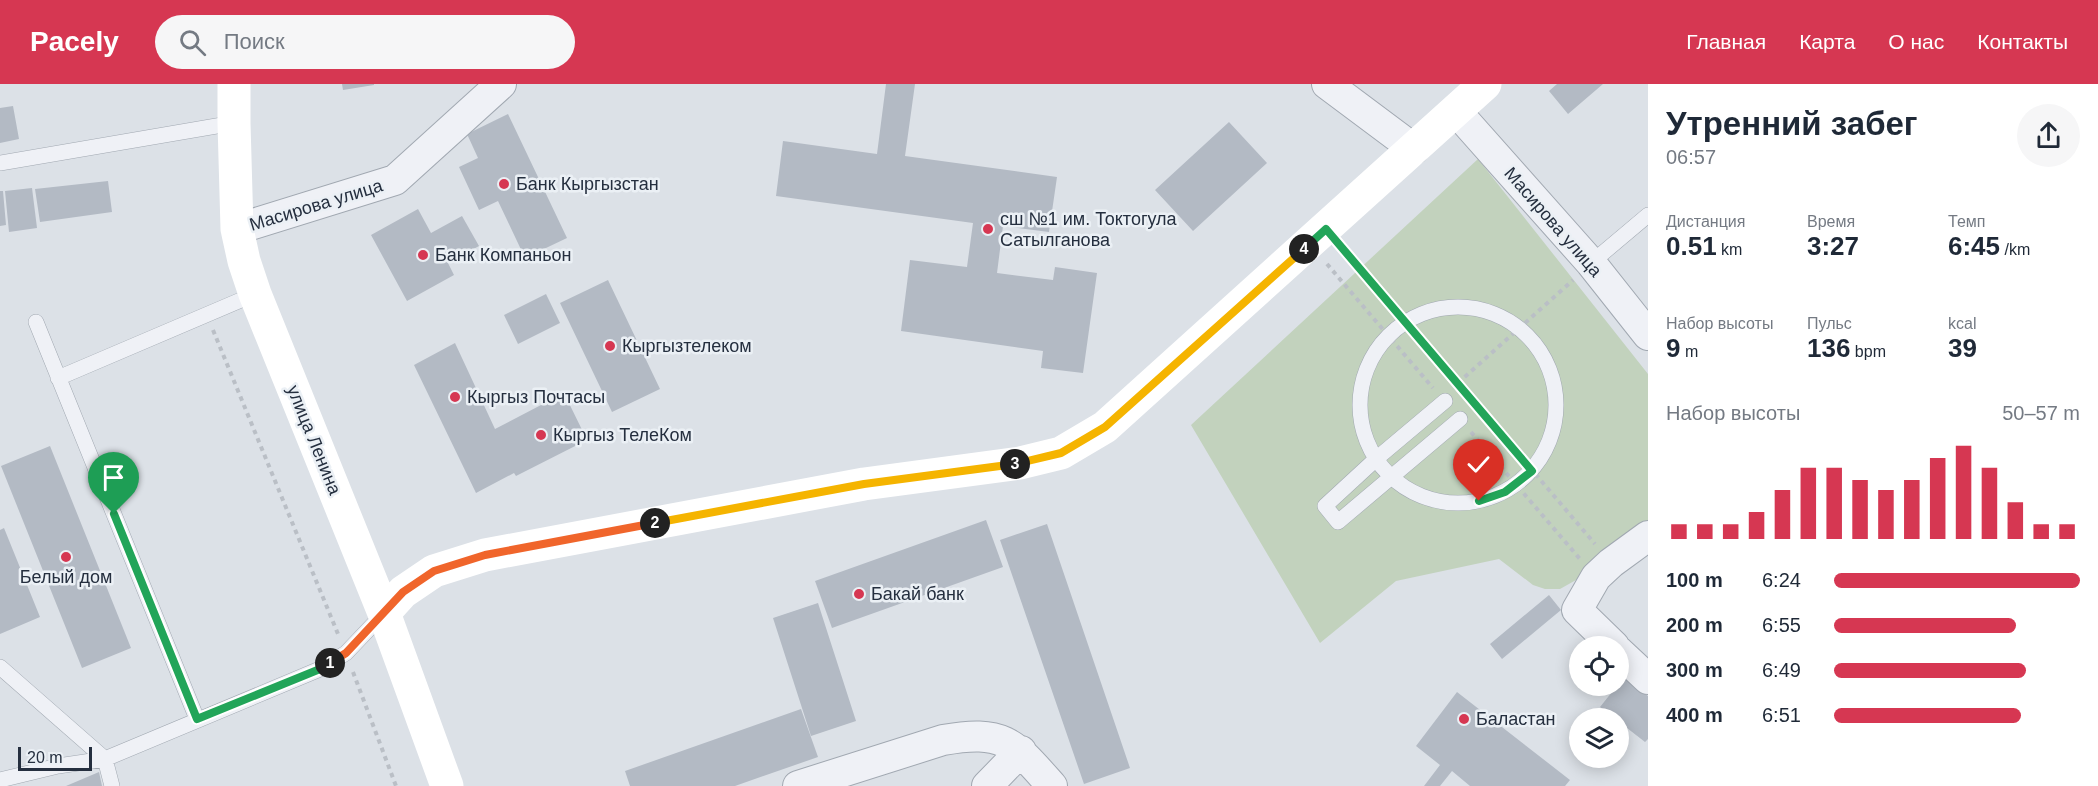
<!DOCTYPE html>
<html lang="ru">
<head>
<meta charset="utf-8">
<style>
  :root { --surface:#fff; --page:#f6f6f7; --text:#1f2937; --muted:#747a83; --accent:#d63752 }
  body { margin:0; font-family:Arial,sans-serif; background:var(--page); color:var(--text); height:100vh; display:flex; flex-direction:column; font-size:22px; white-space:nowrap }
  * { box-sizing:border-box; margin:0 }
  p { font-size:20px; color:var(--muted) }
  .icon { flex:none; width:33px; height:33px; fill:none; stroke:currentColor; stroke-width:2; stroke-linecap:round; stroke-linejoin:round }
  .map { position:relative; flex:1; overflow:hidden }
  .side { display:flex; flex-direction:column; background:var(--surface); width:450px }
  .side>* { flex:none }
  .fabs { position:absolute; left:1569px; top:552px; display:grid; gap:12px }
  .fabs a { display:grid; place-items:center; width:60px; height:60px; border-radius:50%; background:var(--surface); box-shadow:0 3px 15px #0003; font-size:30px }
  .scale { position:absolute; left:18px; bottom:15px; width:74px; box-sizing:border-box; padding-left:6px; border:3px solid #252f3f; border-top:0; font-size:16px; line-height:21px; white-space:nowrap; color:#252f3f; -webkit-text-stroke:4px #ebf0f5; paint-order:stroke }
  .pin { position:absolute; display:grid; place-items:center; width:51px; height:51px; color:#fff; margin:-62px -26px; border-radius:50% 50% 50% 0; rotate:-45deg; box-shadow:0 0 6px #0007 }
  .pin .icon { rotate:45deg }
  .km { position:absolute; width:30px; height:30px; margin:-15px; border-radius:50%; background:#222; color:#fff; font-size:16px; line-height:30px; text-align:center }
  .round { display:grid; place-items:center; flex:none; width:63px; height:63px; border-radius:32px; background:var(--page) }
  .overview { display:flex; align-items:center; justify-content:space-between; height:102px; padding:0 18px }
  h1 { font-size:33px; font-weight:600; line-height:45px }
  .figures { display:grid; grid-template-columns:repeat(3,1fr); gap:9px; height:102px; padding:6px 18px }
  .figures div { display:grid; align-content:center }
  .figures b { font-size:26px; font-weight:600 }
  .figures small { font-size:16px; font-weight:400 }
  .figures p { font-size:16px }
  .chart { height:168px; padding:12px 18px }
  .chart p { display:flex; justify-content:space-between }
  .chart svg { width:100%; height:108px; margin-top:6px; stroke:var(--accent); stroke-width:6 }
  ul { padding:0 18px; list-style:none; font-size:20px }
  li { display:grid; grid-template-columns:96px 72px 1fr; align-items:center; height:45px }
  li i { height:15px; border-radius:8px; background:var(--accent) }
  header { display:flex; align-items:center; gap:36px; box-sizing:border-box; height:84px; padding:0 30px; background:var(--accent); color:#fff }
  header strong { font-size:28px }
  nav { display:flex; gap:33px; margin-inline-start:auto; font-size:21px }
  .search { width:420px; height:54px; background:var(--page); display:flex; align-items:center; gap:15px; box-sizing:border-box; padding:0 21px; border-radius:33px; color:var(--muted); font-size:22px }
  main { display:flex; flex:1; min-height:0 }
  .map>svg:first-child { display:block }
</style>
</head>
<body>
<header>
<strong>Pacely</strong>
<div class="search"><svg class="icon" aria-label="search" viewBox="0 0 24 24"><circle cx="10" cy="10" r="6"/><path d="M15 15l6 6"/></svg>Поиск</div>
<nav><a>Главная</a><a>Карта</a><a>О нас</a><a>Контакты</a></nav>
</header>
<main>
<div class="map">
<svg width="1648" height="702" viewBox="0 0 1648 702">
  <rect width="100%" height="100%" fill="#dce1e7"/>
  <path fill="#c2d2bd" d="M 1478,75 L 1648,290 L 1648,440 L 1576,496 L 1560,505 L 1545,505 L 1533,501 L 1499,475 L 1396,497 L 1320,559 L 1191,341 Z"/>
  <path fill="#b3bac4" d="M 342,0 L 374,0 L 374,1 L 343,6 Z
    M 886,0 L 915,0 L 905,72 L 1057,93 L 1049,148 L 1003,142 L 997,189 L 1053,196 L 1055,183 L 1097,189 L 1083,289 L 1041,284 L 1043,267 L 901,247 L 910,176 L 967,183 L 973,139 L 776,112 L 783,57 L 877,70 Z
    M 1557,0 L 1603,0 L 1568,30 L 1549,7 Z
    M 13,22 L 19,55 L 0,59 L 0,24 Z
    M 508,30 L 567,154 L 525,174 L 498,117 L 479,126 L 459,83 L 478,74 L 467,50 Z
    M 1229,38 L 1267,79 L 1193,147 L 1155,106 Z
    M 108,97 L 112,128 L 40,138 L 35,105 Z
    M 32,104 L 37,144 L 9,148 L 5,107 Z
    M 0,107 L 3,107 L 6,141 L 0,142 Z
    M 418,125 L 431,149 L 462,132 L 479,162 L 448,179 L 454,191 L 407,217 L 371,151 Z
    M 608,196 L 660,305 L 612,328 L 560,219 Z
    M 546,210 L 560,239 L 518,260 L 504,231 Z
    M 455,259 L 495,345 L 564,309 L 587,356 L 516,392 L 514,389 L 476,409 L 414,281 Z
    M 50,362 L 131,564 L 82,584 L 1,382 Z
    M 986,436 L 1003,483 L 832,544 L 815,497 Z
    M 1047,440 L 1130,684 L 1084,700 L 1000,456 Z
    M 4,444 L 40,533 L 0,550 L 0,446 Z
    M 1549,511 L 1561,526 L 1502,575 L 1490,560 Z
    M 818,519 L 856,637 L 811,652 L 773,534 Z
    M 1624,593 L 1648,612 L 1648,655 L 1645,658 L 1618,637 L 1618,634 L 1615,634 L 1600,623 Z
    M 1457,608 L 1570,696 L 1565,702 L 1470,702 L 1452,687 L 1440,702 L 1424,702 L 1440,681 L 1416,662 Z
    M 801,625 L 818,673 L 735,702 L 630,702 L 625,687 Z
    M 99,688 L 102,702 L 66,702 Z"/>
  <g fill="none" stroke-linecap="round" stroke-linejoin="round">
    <defs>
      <path id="lane" d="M 0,79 L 234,39
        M 1591,179 L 1648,131
        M1360 321a98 98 0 1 1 196 0a98 98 0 1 1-196 0Z
        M 36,238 L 197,635
        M 58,294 L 255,210
        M 1445,317 L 1376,375 L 1325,422 L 1338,438 L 1460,335
        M 0,583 L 105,675 L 112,702
        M 0,696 L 58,682 L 105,675 L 320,585 L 346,569 L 384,529"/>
      <path id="street" d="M 1327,0 L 1414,65
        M 1456,27 L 1591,179 L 1648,251
        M 237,145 L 395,96 L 501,0
        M 1614,562 L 1577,526 L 1596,493 L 1611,479 L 1648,452
        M 1618,567 L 1648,595
        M 798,702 L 943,656 C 1004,645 1014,659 1052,702
        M 987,702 L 1021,667"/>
    </defs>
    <use href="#lane" stroke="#a1a8b1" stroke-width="16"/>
    <use href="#street" stroke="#a1a8b1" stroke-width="32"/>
    <path stroke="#babfc6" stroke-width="4" stroke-dasharray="4.5 4.5" stroke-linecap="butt" d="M 1343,164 L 1595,460
      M 1327,180 L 1433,304
      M 213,246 L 338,550
      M 1458,299 L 1573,196
      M 1471,348 L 1580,475
      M 353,588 L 396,702"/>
    <use href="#lane" stroke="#eff1f6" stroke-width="15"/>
    <use href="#street" stroke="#eff1f6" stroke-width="30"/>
    <path stroke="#fff" stroke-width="33" d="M 234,0 L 234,39 L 237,145 L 244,177 L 255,210 L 384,529 L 447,702
      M 384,529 L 403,508 L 434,487 L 485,471 L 864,400 L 1020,379 L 1061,369 L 1105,343 L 1485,0"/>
  </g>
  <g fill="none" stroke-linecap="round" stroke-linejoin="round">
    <defs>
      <path id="split-1" d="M 114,430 L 197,635 L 320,585 L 330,579"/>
      <path id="split-2" d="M 330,579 L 346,569 L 403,508 L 434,487 L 485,471 L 655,439"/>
      <path id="split-3" d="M 655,439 L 864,400 L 1015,380"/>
      <path id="split-4" d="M 1015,380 L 1061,369 L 1105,343 L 1304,165"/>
      <path id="split-5" d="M 1304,165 L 1326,145 L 1532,387 L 1505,408 L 1479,417"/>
    </defs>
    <use href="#split-1" stroke="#fff" stroke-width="12"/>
    <use href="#split-2" stroke="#fff" stroke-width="12"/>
    <use href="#split-3" stroke="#fff" stroke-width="12"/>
    <use href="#split-4" stroke="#fff" stroke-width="12"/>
    <use href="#split-5" stroke="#fff" stroke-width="12"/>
    <use href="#split-1" stroke="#22a559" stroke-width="8"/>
    <use href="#split-2" stroke="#f0652b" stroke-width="8"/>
    <use href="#split-3" stroke="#f5b400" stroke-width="8"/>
    <use href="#split-4" stroke="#f5b400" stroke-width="8"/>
    <use href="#split-5" stroke="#22a559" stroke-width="8"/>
  </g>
  <g fill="#d63752" stroke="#ebf0f5" stroke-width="2">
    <circle cx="504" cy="100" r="6"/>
    <circle cx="988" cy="145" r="6"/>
    <circle cx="423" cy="171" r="6"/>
    <circle cx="610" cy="262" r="6"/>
    <circle cx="455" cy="313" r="6"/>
    <circle cx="541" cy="351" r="6"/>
    <circle cx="66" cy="473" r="6"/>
    <circle cx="859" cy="510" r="6"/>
    <circle cx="1464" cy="635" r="6"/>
  </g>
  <g text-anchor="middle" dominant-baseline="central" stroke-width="5" stroke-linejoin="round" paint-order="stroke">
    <g font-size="18" fill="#252f3f" stroke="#ebf0f5" text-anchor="start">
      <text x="516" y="100">Банк Кыргызстан</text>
      <text x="1000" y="135">сш №1 им. Токтогула<tspan x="1000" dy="21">Сатылганова</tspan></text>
      <text x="435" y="171">Банк Компаньон</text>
      <text x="622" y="262">Кыргызтелеком</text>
      <text x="467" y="313">Кыргыз Почтасы</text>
      <text x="553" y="351">Кыргыз ТелеКом</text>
      <text x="66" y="493" text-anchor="middle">Белый дом</text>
      <text x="871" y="510">Бакай банк</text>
      <text x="1476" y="635">Баластан</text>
    </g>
    <g font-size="18" fill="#252f3f" stroke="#ebf0f5">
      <text transform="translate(316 121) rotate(-17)">Масирова улица</text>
      <text transform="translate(1553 138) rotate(49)">Масирова улица</text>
      <text transform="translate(314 356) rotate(68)">улица Ленина</text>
    </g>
  </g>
</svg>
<div class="fabs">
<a><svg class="icon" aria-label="locate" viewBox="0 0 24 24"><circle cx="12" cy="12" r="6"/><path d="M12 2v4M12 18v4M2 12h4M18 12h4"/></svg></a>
<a><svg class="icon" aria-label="layers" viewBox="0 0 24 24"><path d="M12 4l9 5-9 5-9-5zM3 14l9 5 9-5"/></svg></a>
</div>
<div class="scale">20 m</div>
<div class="pin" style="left:114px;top:430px;background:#1e9e55"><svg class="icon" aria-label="arrive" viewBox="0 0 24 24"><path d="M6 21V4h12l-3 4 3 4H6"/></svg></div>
<div class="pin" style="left:1479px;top:417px;background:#d93025"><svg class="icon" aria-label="check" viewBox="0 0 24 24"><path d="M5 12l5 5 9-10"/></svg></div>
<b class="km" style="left:330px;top:579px">1</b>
<b class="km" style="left:655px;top:439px">2</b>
<b class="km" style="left:1015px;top:380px">3</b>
<b class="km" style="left:1304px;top:165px">4</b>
</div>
<section class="side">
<div class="overview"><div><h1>Утренний забег</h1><p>06:57</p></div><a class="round"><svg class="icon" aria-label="share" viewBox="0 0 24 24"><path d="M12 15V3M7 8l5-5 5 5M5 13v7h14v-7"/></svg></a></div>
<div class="figures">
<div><p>Дистанция</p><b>0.51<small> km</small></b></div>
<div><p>Время</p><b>3:27</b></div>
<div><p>Темп</p><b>6:45<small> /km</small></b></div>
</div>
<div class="figures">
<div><p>Набор высоты</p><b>9<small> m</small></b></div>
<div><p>Пульс</p><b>136<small> bpm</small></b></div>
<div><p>kcal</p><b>39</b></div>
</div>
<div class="chart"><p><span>Набор высоты</span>50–57 m</p>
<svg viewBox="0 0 160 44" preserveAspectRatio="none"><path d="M5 44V38M15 44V38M25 44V38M35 44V33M45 44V24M55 44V15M65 44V15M75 44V20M85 44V24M95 44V20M105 44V11M115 44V6M125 44V15M135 44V29M145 44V38M155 44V38"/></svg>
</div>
<ul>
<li><b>100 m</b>6:24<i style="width:100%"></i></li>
<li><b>200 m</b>6:55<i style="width:74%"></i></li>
<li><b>300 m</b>6:49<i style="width:78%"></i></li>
<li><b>400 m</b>6:51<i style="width:76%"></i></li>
</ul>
</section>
</main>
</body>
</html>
